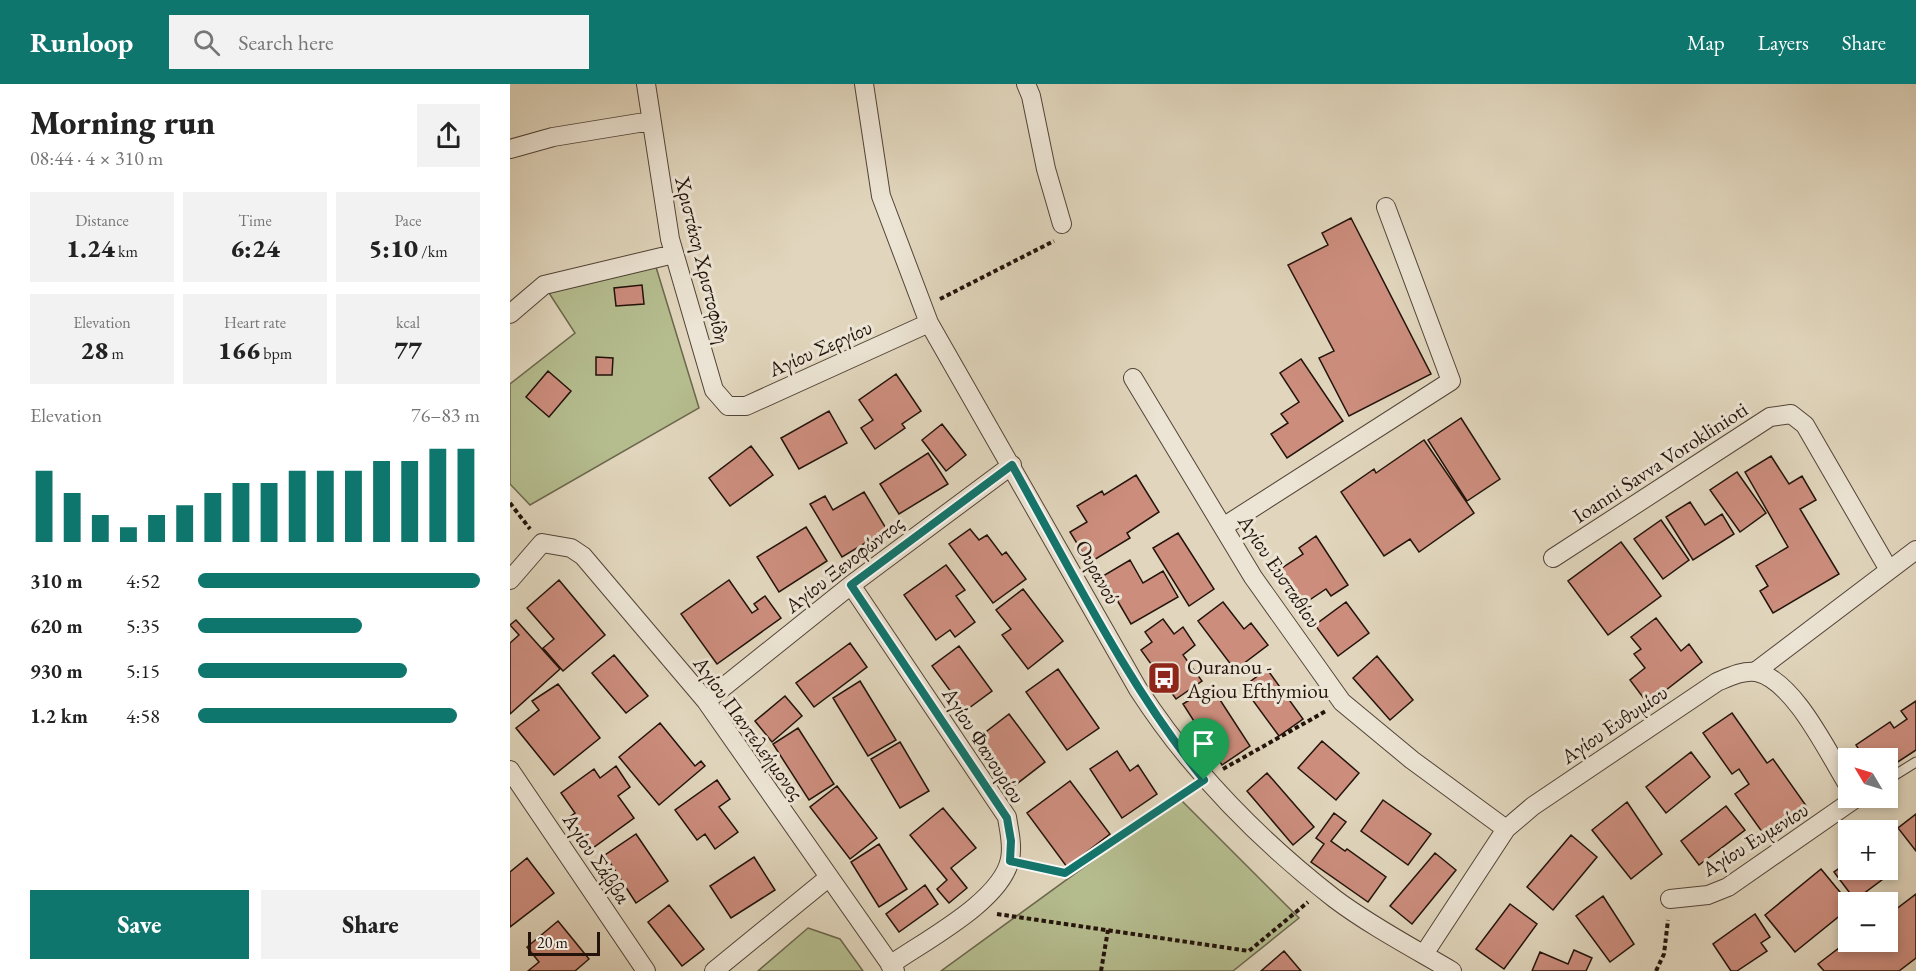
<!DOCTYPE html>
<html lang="en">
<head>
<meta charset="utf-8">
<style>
  :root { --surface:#fff; --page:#f2f2f2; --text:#222; --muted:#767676; --accent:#0f766e }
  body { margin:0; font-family:"EB Garamond",serif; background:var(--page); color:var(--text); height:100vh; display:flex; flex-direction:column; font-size:22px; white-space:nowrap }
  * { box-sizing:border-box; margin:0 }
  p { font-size:20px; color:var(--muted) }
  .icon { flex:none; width:33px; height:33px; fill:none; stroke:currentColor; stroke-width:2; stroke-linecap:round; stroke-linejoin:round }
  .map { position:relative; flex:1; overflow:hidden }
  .side { display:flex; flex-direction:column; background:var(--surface); width:510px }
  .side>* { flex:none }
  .needle { width:39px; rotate:308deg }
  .tools { position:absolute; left:1328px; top:664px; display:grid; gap:12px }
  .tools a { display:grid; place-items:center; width:60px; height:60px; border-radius:0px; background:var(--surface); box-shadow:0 3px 9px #0003; font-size:30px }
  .scale { position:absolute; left:18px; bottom:15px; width:72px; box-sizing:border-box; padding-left:6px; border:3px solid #23130b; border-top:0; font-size:16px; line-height:21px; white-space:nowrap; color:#23130b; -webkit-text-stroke:4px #ece4d4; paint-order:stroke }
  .pin { position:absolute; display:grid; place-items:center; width:51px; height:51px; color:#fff; margin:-62px -26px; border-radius:50% 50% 50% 0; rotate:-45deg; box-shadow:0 0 6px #0007 }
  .pin .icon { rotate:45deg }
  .round { display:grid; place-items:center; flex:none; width:63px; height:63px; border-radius:0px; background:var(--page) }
  .head { display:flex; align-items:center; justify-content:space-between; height:102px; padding:0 30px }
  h1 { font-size:33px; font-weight:800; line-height:45px }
  .stats { display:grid; grid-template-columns:repeat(3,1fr); gap:9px; height:102px; padding:6px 30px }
  .stats div { display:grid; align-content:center; border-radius:0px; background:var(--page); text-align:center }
  .stats b { font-size:26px; font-weight:800 }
  .stats small { font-size:16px; font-weight:400 }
  .stats p { font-size:16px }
  .chart { height:168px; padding:12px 30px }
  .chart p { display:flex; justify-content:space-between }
  .chart svg { width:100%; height:108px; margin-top:6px; stroke:var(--accent); stroke-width:6 }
  .action { display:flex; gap:12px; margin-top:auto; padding:12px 30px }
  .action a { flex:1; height:69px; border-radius:0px; background:var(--accent); color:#fff; font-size:24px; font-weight:800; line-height:69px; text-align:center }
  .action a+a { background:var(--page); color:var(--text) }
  ul { padding:0 30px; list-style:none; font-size:20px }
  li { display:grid; grid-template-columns:96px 72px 1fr; align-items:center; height:45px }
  li i { height:15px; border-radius:8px; background:var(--accent) }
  header { display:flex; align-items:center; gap:36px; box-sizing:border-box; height:84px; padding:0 30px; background:var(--accent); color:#fff }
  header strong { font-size:28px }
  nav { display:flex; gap:33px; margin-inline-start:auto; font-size:21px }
  .search { width:420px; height:54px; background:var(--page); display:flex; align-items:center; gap:15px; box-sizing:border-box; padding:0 21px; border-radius:0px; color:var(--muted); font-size:22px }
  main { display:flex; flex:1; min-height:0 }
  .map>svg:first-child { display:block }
</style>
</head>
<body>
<header>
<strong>Runloop</strong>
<div class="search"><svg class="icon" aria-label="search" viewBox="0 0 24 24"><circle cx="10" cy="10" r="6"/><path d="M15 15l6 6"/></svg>Search here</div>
<nav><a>Map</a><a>Layers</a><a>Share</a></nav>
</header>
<main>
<section class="side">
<div class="head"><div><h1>Morning run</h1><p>08:44 · 4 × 310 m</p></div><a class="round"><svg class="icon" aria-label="share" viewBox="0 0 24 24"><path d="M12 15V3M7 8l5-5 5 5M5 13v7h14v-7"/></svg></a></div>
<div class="stats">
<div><p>Distance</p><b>1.24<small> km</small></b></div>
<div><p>Time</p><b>6:24</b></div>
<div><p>Pace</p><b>5:10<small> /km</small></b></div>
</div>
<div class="stats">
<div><p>Elevation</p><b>28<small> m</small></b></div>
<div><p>Heart rate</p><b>166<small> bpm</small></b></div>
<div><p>kcal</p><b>77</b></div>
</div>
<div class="chart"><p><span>Elevation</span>76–83 m</p>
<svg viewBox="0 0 160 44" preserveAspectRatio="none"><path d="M5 44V15M15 44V24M25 44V33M35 44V38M45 44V33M55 44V29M65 44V24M75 44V20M85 44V20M95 44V15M105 44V15M115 44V15M125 44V11M135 44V11M145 44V6M155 44V6"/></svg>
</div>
<ul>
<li><b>310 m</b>4:52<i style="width:100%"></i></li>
<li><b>620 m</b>5:35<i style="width:58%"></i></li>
<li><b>930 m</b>5:15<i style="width:74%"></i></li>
<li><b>1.2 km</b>4:58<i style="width:92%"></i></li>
</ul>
<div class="action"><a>Save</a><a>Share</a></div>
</section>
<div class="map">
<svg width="1406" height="887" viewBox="0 0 1406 887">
  <rect width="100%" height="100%" fill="#e1d6bd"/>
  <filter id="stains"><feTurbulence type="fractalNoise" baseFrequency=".00333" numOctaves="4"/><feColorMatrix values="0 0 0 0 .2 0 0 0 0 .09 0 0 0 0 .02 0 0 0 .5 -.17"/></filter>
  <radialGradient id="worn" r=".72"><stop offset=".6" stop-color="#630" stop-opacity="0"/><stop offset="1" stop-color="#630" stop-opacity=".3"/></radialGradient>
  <path fill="#b5bd8f" stroke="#6c684d" stroke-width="1.5" d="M 146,183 L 189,324 L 20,421 L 0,400 L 0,300 L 65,249 L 39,209 Z
    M 669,714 L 789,834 L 723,887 L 431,887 Z
    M 298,844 L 330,855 L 353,887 L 248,887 Z"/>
  <path fill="#cc8d7d" stroke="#23130b" stroke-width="1.5" d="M 841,134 L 921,290 L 839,332 L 809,274 L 824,267 L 778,181 L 818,161 L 812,149 Z
    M 132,201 L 134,220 L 106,222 L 104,204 Z
    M 86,273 L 103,274 L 102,291 L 86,291 Z
    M 791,275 L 833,337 L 777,374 L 761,350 L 778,339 L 771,330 L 789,318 L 770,289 Z
    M 38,287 L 61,307 L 39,333 L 16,313 Z
    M 386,290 L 411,327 L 392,340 L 395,344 L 365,365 L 351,344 L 363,336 L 349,316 Z
    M 319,327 L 337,359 L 289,385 L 271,354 Z
    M 951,334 L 990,395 L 957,417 L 918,356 Z
    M 432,340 L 456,371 L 436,387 L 412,356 Z
    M 914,356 L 964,429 L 909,468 L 900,455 L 874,472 L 831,408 L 864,385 L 866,389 Z
    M 241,362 L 263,391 L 220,422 L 199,394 Z
    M 418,369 L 438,400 L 389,430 L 370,400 Z
    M 1261,372 L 1279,400 L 1292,392 L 1306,416 L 1290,425 L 1329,490 L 1263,529 L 1250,507 L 1258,502 L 1246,482 L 1278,463 L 1235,388 Z
    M 1227,388 L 1256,429 L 1230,448 L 1200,406 Z
    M 626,391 L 649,428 L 617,449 L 620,454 L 579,479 L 560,448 L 577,438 L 567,422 L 592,407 L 594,411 Z
    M 354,408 L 377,446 L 332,473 L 300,420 L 315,412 L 323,426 Z
    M 1180,418 L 1195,441 L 1212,430 L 1224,450 L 1183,476 L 1156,433 Z
    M 1151,436 L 1179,476 L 1153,495 L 1124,455 Z
    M 296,443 L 317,477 L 269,508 L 247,473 Z
    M 460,445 L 469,456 L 477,451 L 492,471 L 496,468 L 516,495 L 483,519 L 439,460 Z
    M 668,449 L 704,505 L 679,522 L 643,464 Z
    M 806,452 L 838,501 L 821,512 L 816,505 L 792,521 L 769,486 L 793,470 L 789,464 Z
    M 1111,458 L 1151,512 L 1098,551 L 1058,497 Z
    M 620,476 L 633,499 L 653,487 L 668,513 L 621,540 L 593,492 Z
    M 436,481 L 455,506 L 446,512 L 465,538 L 445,553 L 440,546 L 426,556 L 394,511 Z
    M 49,496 L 95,551 L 53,587 L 33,564 L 44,555 L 17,524 Z
    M 219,496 L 242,529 L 248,525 L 244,520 L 255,512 L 271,534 L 207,580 L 171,530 Z
    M 513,505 L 553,557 L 518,585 L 492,551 L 501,545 L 486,526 Z
    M 713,518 L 734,545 L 741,539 L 758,561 L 725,586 L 688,537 Z
    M 836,518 L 859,549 L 828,572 L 805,541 Z
    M 1146,534 L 1171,567 L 1179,560 L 1192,578 L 1138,620 L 1120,596 L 1135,584 L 1124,570 L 1131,565 L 1121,553 Z
    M 653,535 L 664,550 L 673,543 L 685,561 L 673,571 L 692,597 L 666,615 L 631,566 L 642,558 L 635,548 Z
    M 6,536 L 50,585 L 0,630 L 0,559 L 9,551 L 0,541 Z
    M 340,559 L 357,583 L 304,623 L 286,599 Z
    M 449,562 L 482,607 L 455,627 L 422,582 Z
    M 104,571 L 138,612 L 116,629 L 82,589 Z
    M 867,572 L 903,616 L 880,636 L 843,594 Z
    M 548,585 L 589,644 L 557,666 L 516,608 Z
    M 757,585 L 793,635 L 769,652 L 733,603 Z
    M 350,597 L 386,656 L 358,672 L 323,614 Z
    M 48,600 L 90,654 L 44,691 L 6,644 L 29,626 L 22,617 Z
    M 701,602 L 740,662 L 712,681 L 673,620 Z
    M 275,612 L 292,632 L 262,658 L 245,637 Z
    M 1406,617 L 1406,666 L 1377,685 L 1377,675 L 1355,675 L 1346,661 L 1380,638 L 1384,644 L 1397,635 L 1391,627 Z
    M 1222,629 L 1257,679 L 1263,675 L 1297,723 L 1255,752 L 1225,710 L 1239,700 L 1229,685 L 1222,690 L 1193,649 Z
    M 499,630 L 535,678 L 504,702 L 468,654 Z
    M 150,639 L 185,682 L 191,677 L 195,682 L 149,721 L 109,673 Z
    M 288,644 L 324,700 L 299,716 L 263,660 Z
    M 812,657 L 849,689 L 826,716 L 788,684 Z
    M 390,658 L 419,707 L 390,724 L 361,675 Z
    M 607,667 L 620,687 L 628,681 L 647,710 L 612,734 L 580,685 Z
    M 1181,668 L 1200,693 L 1156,729 L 1136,703 Z
    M 106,682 L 120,703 L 108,712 L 124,734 L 76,769 L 53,738 L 65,729 L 51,709 L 84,685 L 90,694 Z
    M 757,689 L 804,743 L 783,761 L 737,707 Z
    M 207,696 L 220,715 L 209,723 L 228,748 L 205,765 L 195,750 L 187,756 L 165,726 Z
    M 560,697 L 600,750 L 557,783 L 517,729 Z
    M 327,702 L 367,754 L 340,775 L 300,723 Z
    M 873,716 L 921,750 L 898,781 L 851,747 Z
    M 1117,718 L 1152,770 L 1121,795 L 1082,746 Z
    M 1216,722 L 1235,746 L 1189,781 L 1171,757 Z
    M 433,724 L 466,764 L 441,784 L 457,804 L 439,819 L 427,805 L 437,796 L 400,751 Z
    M 824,729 L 836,738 L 821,757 L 835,767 L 837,765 L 876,793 L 858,818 L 801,778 L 814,760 L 806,754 Z
    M 1406,730 L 1406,767 L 1388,744 Z
    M 126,750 L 158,797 L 126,819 L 95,771 Z
    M 1061,751 L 1087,773 L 1043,826 L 1017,803 Z
    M 369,760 L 397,805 L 369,823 L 341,778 Z
    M 925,769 L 946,786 L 902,840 L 880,822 Z
    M 244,773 L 265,806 L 221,834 L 200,802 Z
    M 17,774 L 44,809 L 0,843 L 0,788 Z
    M 1338,778 L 1338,786 L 1372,786 L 1377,792 L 1345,816 L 1324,788 Z
    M 1311,785 L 1339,819 L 1338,825 L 1285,868 L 1255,831 Z
    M 415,801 L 428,820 L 389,848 L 376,830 Z
    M 1406,810 L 1406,874 L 1389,887 L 1314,887 L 1308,880 L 1338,857 L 1377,858 L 1377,832 Z
    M 1093,812 L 1124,860 L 1100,878 L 1066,832 Z
    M 1000,820 L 1027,840 L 994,885 L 966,865 Z
    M 159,821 L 194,865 L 172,882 L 138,838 Z
    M 1245,830 L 1260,853 L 1251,859 L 1257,867 L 1227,887 L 1221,887 L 1203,860 Z
    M 48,837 L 79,875 L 65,887 L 18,887 L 29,878 L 17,863 Z
    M 1064,866 L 1082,874 L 1076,887 L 1022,887 L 1030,868 L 1058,880 Z
    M 774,867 L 791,887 L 751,887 Z"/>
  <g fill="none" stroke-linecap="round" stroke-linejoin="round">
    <defs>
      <path id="service" d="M 1377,696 L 1406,678"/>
      <path id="minor" d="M 136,0 L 160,155 L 204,306 L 218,322 L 236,322 L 419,239
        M 354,0 L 371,112 L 419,239 L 628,605 C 681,687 748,755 825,815 C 861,842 903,864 942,887
        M 516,0 L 521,12 L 536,85 L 552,140
        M 0,65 L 43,53 L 141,37
        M 0,230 L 34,201 L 164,170
        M 623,294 L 743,493 L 832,618 L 902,676 L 996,745
        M 713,443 L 941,297 L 876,123
        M 1043,474 L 1260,333 L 1281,330 L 1295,341 L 1379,486
        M 0,496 L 32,459 L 61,464 L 73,472 L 196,617 L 385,887
        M 341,501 L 497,733 C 499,747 503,761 500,775 C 492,817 414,857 380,881
        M 1245,588 L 1406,466
        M 196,617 L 341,501 L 502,381
        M 0,686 L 136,887
        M 1160,815 L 1198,811 L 1218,803 L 1346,714
        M 914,870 L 996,745 L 1023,722 L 1207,598 C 1219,593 1233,586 1246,588 C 1284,596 1318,669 1338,701
        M 204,887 L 318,794"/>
    </defs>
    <use href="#service" stroke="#524438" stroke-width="11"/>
    <use href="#minor" stroke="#524438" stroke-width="20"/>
    <path stroke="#23130b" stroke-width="4" stroke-dasharray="4.5 3" stroke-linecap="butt" d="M 430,215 L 544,157
      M 0,419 L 20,445
      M 713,685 L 816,627
      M 520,781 L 555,789 L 681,705
      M 487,830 L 739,867 L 798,818
      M 591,887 L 598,846
      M 1146,887 L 1154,870 L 1158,836"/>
    <use href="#service" stroke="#ece4d4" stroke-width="9"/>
    <use href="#minor" stroke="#ece4d4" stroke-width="18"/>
  </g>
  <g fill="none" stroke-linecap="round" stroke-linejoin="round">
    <defs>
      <path id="route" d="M 502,381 C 562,488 617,600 694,696 L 555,789 L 500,777 L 501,757 L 497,734 L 341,501 Z"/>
    </defs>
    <use href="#route" stroke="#fff" stroke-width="12"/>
    <use href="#route" stroke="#0f766e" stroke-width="8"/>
  </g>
  <defs>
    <symbol id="bus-square" viewBox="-11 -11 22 22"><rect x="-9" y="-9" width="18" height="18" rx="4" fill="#8f2418" stroke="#ece4d4"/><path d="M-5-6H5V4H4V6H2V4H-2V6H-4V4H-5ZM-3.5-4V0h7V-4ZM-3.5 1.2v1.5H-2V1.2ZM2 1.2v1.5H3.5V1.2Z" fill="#fff"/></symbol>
  </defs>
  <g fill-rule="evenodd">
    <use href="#bus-square" x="635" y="575" width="38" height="38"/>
  </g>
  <g text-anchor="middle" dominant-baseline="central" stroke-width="6" stroke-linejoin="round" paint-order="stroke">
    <g font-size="21" fill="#23130b" stroke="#ece4d4">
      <text transform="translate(193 176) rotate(76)">Χριστάκη Χριστοφίδη</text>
      <text transform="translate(310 264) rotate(-24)">Αγίου Σεργίου</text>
      <text transform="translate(1150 378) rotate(-33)">Ioanni Savva Voroklinioti</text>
      <text transform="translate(334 480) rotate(-38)">Αγίου Ξενοφώντος</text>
      <text transform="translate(770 487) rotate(56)">Αγίου Ευσταθίου</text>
      <text transform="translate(588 488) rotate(61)">Ουρανού</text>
      <text transform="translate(1104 640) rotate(-34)">Αγίου Ευθυμίου</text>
      <text transform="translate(239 644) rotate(54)">Αγίου Παντελεήμονος</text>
      <text transform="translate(474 661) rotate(57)">Αγίου Φανουρίου</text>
      <text transform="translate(1245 755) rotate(-32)">Αγίου Ευμενίου</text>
      <text transform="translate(87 774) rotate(56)">Αγίου Σάββα</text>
    </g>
    <g font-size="21" fill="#23130b" stroke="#ece4d4" text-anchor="start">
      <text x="677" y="582">Ouranou -<tspan x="677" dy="24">Agiou Efthymiou</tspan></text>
    </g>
  </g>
  <rect width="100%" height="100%" filter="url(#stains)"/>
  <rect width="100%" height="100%" fill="url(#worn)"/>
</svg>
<div class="tools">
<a><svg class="needle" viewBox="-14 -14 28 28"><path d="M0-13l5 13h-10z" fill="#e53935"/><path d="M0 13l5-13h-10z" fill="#767676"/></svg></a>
<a>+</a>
<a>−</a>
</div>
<div class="scale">20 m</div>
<div class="pin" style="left:694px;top:696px;background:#1e9e55"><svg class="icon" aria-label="arrive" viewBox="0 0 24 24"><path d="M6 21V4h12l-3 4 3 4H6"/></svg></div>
</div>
</main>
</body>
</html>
